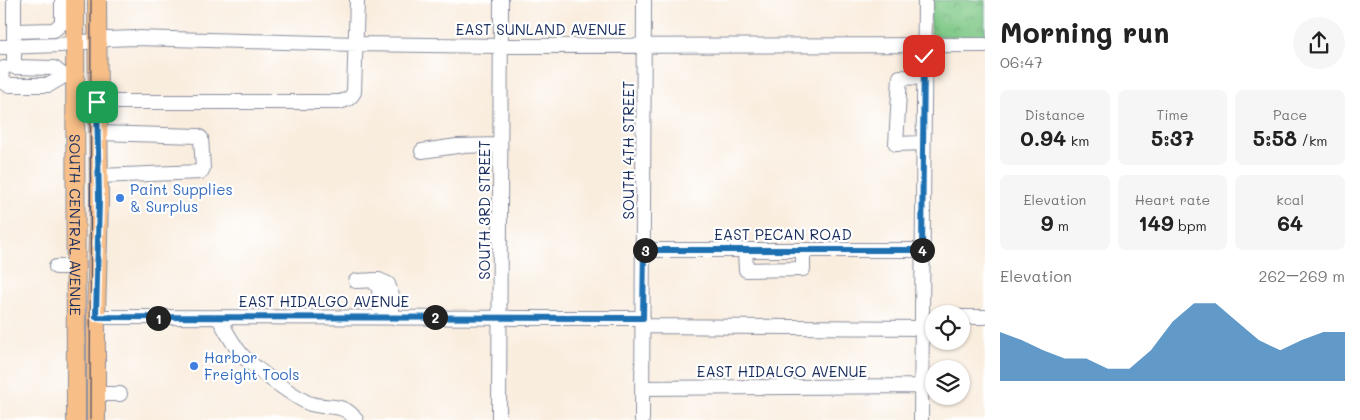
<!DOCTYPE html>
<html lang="en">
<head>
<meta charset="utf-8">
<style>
  :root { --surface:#fff; --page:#f6f6f6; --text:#222; --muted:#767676; --accent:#1f6fb2 }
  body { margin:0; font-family:Mali,sans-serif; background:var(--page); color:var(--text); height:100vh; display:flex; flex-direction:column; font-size:19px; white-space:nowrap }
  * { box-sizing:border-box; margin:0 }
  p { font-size:16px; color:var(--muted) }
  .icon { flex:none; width:28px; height:28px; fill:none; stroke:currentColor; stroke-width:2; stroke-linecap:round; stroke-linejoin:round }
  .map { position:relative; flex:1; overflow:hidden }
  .drawer { display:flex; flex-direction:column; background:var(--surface); width:375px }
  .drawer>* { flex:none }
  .tools { position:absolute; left:925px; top:305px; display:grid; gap:10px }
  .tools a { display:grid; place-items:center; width:45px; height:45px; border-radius:50%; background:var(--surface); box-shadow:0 1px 4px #0004; font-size:25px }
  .pin { position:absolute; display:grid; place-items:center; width:42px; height:42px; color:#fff; margin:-21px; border-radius:10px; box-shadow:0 2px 8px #0006 }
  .km { position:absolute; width:25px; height:25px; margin:-12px; border-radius:50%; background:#222; color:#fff; font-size:14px; line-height:25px; text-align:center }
  .round { display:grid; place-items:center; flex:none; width:52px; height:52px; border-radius:26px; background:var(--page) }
  .headline { display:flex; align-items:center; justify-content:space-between; height:85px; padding:0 15px }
  h1 { font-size:28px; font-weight:800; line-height:38px }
  .stats { display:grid; grid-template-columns:repeat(3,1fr); gap:8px; height:85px; padding:5px 15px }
  .stats div { display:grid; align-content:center; border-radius:8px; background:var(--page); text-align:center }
  .stats b { font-size:21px; font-weight:800 }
  .stats small { font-size:14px; font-weight:400 }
  .stats p { font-size:14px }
  .chart { height:140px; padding:10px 15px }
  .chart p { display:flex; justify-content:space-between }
  .chart svg { width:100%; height:90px; margin-top:5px; fill:var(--accent); opacity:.7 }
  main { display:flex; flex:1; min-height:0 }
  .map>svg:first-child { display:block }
</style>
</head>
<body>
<main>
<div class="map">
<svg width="985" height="420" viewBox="0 0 985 420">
  <defs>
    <pattern id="park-crowns" width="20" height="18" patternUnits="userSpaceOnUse" patternTransform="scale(1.25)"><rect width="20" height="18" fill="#7ec886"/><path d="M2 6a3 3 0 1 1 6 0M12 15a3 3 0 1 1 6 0" fill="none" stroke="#66a371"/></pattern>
  </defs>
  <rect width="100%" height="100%" fill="#fff"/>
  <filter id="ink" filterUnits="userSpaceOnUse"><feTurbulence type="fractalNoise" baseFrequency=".02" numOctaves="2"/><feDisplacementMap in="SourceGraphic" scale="10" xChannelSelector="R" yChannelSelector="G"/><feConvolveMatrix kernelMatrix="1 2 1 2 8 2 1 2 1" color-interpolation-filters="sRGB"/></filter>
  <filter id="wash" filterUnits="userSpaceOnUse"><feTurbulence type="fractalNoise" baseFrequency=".0096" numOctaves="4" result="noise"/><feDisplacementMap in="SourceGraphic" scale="20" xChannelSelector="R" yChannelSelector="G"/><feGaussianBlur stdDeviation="1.12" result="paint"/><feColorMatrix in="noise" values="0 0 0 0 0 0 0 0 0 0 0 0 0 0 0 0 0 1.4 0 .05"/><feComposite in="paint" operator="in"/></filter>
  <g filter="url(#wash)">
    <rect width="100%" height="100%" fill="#f9edde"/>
    <path fill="url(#park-crowns)" stroke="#4c7c72" d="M 930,0 L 985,0 L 985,37 L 933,36 L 931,34 Z"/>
  </g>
  <g filter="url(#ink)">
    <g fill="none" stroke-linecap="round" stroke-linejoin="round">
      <defs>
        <path id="minor" d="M 14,0 L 14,67 L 54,68 L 64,76 L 75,76
          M 14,31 L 54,30 L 62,23 L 62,0
          M 0,47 L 61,45 L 109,39 L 135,38 L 357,44 L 500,46 L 985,45
          M 4,68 C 0,73 1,77 4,83 L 10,85 L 49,85 L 64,76
          M 97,102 L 339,102 C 347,100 350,99 354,92 L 357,0
          M 923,143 L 896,144 L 900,77 L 924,78
          M 422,151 L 457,146 L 500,145
          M 98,176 L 201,172 L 203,168 L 201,138 L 198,136 L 98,133
          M 644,250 L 922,250
          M 745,250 L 746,270 L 803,269 L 803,250
          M 56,267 L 76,267
          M 372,280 L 379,288 L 381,317
          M 356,281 L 379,280 L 388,284 L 392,296 L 392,317
          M 96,317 L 643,318
          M 218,317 C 225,329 232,343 241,354 C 249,364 298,400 311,404 C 328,409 344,402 356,420
          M 961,317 L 985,317
          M 643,326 L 923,328
          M 642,388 L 922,386
          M 96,394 L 120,394
          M 499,420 L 501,0
          M 642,420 L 644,0
          M 921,420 L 925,0"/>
        <g id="major">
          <path id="s1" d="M 75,0 L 76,420"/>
          <path d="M 96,420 L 96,317 L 99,200 L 97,0"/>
        </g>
      </defs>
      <use href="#minor" stroke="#8a8e9e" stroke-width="16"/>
      <use href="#major" stroke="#8a8e9e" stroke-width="20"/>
      <use href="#minor" stroke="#fff" stroke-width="14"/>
      <use href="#major" stroke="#f7be87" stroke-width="18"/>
      <path stroke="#1b2f5e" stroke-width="1" d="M 90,420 L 91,0"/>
    </g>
  </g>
  <g fill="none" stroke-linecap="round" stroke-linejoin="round" filter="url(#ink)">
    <defs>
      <path id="route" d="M 97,102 L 99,200 L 96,317 L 643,318 L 644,250 L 922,250 L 924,56"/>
    </defs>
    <use href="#route" stroke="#fff" stroke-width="10"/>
    <use href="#route" stroke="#1f6fb2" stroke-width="6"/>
  </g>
  <g fill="#3f7fe0" stroke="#fff" stroke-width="2">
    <circle cx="120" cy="198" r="5"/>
    <circle cx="194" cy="366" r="5"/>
  </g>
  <g text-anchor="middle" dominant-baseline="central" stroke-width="4.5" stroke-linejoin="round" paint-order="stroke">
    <g font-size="15" fill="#1b2f5e" stroke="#fff">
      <text x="541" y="29">EAST SUNLAND AVENUE</text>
      <text transform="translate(628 150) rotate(-90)">SOUTH 4TH STREET</text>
      <text transform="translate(484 210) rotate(-90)">SOUTH 3RD STREET</text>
      <text stroke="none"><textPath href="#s1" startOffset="225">SOUTH CENTRAL AVENUE</textPath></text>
      <text x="783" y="234">EAST PECAN ROAD</text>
      <text x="324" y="301">EAST HIDALGO AVENUE</text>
      <text x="782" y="371">EAST HIDALGO AVENUE</text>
    </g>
    <g font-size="15" fill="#366cbe" stroke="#fff" text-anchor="start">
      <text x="130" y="189">Paint Supplies<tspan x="130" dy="17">&amp; Surplus</tspan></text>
      <text x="204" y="357">Harbor<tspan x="204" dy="17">Freight Tools</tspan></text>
    </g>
  </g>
</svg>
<div class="tools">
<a><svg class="icon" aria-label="locate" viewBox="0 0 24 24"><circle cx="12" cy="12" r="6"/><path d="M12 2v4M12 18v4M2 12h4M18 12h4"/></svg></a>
<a><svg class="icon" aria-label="layers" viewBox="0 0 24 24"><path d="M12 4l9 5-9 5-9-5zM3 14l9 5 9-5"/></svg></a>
</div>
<div class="pin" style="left:97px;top:102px;background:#1e9e55"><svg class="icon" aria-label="arrive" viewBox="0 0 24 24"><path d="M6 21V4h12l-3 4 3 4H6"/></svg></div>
<div class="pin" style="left:924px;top:56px;background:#d93025"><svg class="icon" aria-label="check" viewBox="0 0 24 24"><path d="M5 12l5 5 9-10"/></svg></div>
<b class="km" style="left:158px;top:318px">1</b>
<b class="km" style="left:435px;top:317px">2</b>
<b class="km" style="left:645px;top:250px">3</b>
<b class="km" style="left:922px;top:250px">4</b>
</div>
<section class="drawer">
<div class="headline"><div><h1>Morning run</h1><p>06:47</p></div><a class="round"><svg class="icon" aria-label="share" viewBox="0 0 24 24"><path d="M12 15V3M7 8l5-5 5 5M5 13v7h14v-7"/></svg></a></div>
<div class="stats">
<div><p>Distance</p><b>0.94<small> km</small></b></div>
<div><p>Time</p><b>5:37</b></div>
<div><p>Pace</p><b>5:58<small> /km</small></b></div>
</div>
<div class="stats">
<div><p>Elevation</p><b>9<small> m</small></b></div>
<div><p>Heart rate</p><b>149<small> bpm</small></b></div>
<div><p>kcal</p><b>64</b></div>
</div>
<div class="chart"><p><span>Elevation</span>262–269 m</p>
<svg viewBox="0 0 160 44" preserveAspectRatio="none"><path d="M0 44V20L10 24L20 29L30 33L40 33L50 38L60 38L70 29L80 15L90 6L100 6L110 15L120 24L130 29L140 24L150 20L160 20V44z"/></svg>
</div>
</section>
</main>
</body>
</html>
